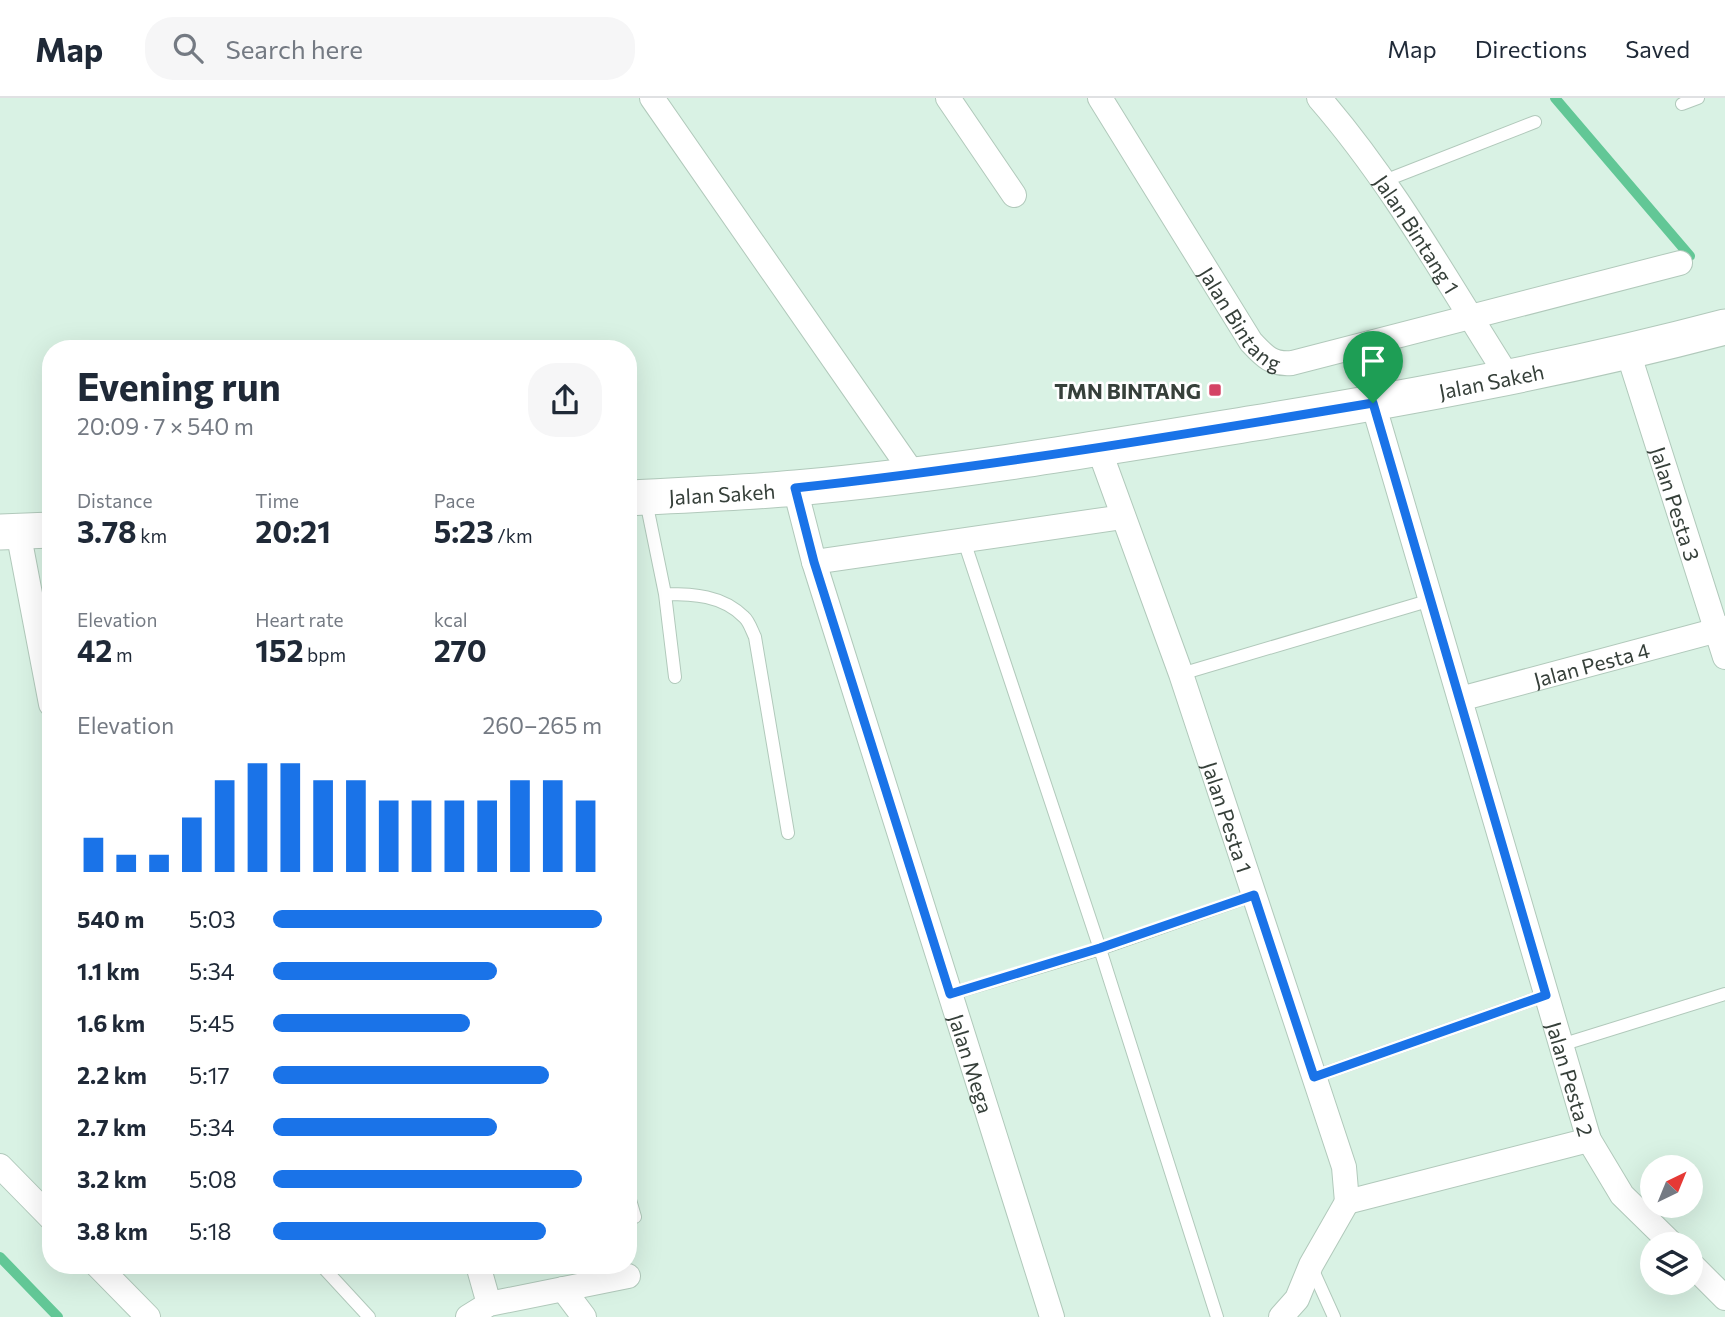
<!DOCTYPE html>
<html lang="en">
<head>
<meta charset="utf-8">
<style>
  :root { --surface:#fff; --page:#f6f6f7; --text:#1f2937; --muted:#747a83; --line:#e0e1e3; --accent:#1a73e8 }
  body { margin:0; font-family:Commissioner,sans-serif; background:var(--page); color:var(--text); height:100vh; display:flex; flex-direction:column; font-size:26px; white-space:nowrap }
  * { box-sizing:border-box; margin:0 }
  p { font-size:23px; color:var(--muted) }
  .icon { flex:none; width:38px; height:38px; fill:none; stroke:currentColor; stroke-width:2; stroke-linecap:round; stroke-linejoin:round }
  .map { position:relative; flex:1; overflow:hidden }
  .details { position:absolute; left:42px; top:242px; width:595px; height:934px; display:flex; flex-direction:column; background:var(--surface); border-radius:28px; box-shadow:0 7px 28px #0002 }
  .details>* { flex:none }
  .needle { width:46px; rotate:43deg }
  .fabs { position:absolute; left:1640px; top:1057px; display:grid; gap:14px }
  .fabs a { display:grid; place-items:center; width:63px; height:63px; border-radius:50%; background:var(--surface); box-shadow:0 7px 28px #0002; font-size:35px }
  .pin { position:absolute; display:grid; place-items:center; width:60px; height:60px; color:#fff; margin:-72px -30px; border-radius:50% 50% 50% 0; rotate:-45deg; box-shadow:0 0 7px #0007 }
  .pin .icon { rotate:45deg }
  .round { display:grid; place-items:center; flex:none; width:74px; height:74px; border-radius:28px; background:var(--page) }
  .overview { display:flex; align-items:center; justify-content:space-between; height:119px; padding:0 35px }
  h1 { font-size:38px; font-weight:700; line-height:52px }
  .figures { display:grid; grid-template-columns:repeat(3,1fr); gap:10px; height:119px; padding:7px 35px }
  .figures div { display:grid; align-content:center }
  .figures b { font-size:30px; font-weight:700 }
  .figures small { font-size:19px; font-weight:400 }
  .figures p { font-size:19px }
  .chart { height:196px; padding:14px 35px }
  .chart p { display:flex; justify-content:space-between }
  .chart svg { width:100%; height:126px; margin-top:7px; stroke:var(--accent); stroke-width:6 }
  ul { padding:0 35px; list-style:none; font-size:23px }
  li { display:grid; grid-template-columns:112px 84px 1fr; align-items:center; height:52px }
  li i { height:18px; border-radius:9px; background:var(--accent) }
  header { display:flex; align-items:center; gap:42px; box-sizing:border-box; height:98px; padding:0 35px; background:var(--surface); border-bottom:2px solid var(--line) }
  header strong { font-size:33px }
  nav { display:flex; gap:38px; margin-inline-start:auto; font-size:24px }
  .search { width:490px; height:63px; background:var(--page); display:flex; align-items:center; gap:18px; box-sizing:border-box; padding:0 24px; border-radius:28px; color:var(--muted); font-size:26px }
  .map>svg:first-child { display:block }
</style>
</head>
<body>
<header>
<strong>Map</strong>
<div class="search"><svg class="icon" aria-label="search" viewBox="0 0 24 24"><circle cx="10" cy="10" r="6"/><path d="M15 15l6 6"/></svg>Search here</div>
<nav><a>Map</a><a>Directions</a><a>Saved</a></nav>
</header>
<div class="map">
<svg width="1725" height="1219" viewBox="0 0 1725 1219">
  <rect width="100%" height="100%" fill="#d9f2e4"/>
  <g fill="none" stroke-linecap="round" stroke-linejoin="round">
    <path stroke="#62c796" stroke-width="10" d="M 1555,0 L 1690,158
      M 0,1159 L 58,1219"/>
    <defs>
      <path id="lane" d="M 1682,6 L 1698,0
        M 1384,83 L 1535,24
        M 646,403 L 665,496 L 675,579
        M 964,443 L 1100,851 L 1217,1219
        M 665,496 C 693,496 722,497 744,519 C 749,523 752,533 755,539 L 788,735
        M 1181,576 L 1431,502
        M 950,896 L 1100,851 L 1254,797
        M 1561,947 L 1725,896
        M 1314,979 L 1546,897
        M 628,1095 L 635,1119
        M 321,1167 L 369,1219
        M 1311,1168 L 1334,1219"/>
      <g id="street">
        <path d="M 652,0 L 914,377"/>
        <path d="M 948,0 L 1014,97"/>
        <path id="s1" d="M 1100,0 L 1251,244 C 1264,258 1272,267 1292,265 L 1680,165"/>
        <path id="s2" d="M 1319,0 C 1393,85 1448,185 1508,279"/>
        <path id="s3" d="M 1628,254 L 1725,559"/>
        <path id="s4" d="M 1373,305 L 1589,1042 L 1622,1097 L 1672,1146"/>
        <path id="s5" d="M 1099,351 L 1181,576 L 1344,1069 L 1347,1104"/>
        <path id="s6" d="M 795,390 L 814,464 L 1052,1219"/>
        <path d="M 18,433 L 51,606"/>
        <path d="M 814,464 L 1123,419"/>
        <path id="s7" d="M 1460,601 L 1725,530"/>
        <path d="M 0,1068 L 51,1120"/>
        <path d="M 1347,1104 L 1589,1042"/>
        <path d="M 1690,1165 L 1725,1200"/>
        <path d="M 97,1167 L 148,1219"/>
        <path d="M 478,1167 L 489,1206"/>
        <path d="M 563,1191 L 584,1219"/>
        <path d="M 468,1219 L 489,1206 L 628,1178"/>
        <path d="M 1281,1219 L 1297,1201 L 1311,1167 L 1347,1104"/>
      </g>
      <g id="secondary">
        <path id="s8" d="M 628,400 C 684,397 740,395 796,390 C 949,376 1102,350 1255,325 C 1413,299 1570,270 1725,229"/>
        <path d="M 0,434 L 51,432"/>
      </g>
    </defs>
    <use href="#lane" stroke="#b1c9bb" stroke-width="14"/>
    <use href="#street" stroke="#b1c9bb" stroke-width="26"/>
    <use href="#secondary" stroke="#b1c9bb" stroke-width="37"/>
    <use href="#lane" stroke="#fff" stroke-width="12"/>
    <use href="#street" stroke="#fff" stroke-width="24"/>
    <use href="#secondary" stroke="#fff" stroke-width="35"/>
  </g>
  <g fill="none" stroke-linecap="round" stroke-linejoin="round">
    <defs>
      <path id="route" d="M 1373,305 L 1546,897 L 1314,979 L 1254,797 L 1100,850 L 950,896 L 814,464 L 795,390 C 989,369 1181,337 1373,305 Z"/>
    </defs>
    <use href="#route" stroke="#fff" stroke-width="14"/>
    <use href="#route" stroke="#1a73e8" stroke-width="9"/>
  </g>
  <rect fill="#d44465" stroke="#fff" stroke-width="2.5" x="1208" y="285" width="14" height="14" rx="3.5"/>
  <g text-anchor="middle" dominant-baseline="central" stroke-width="5" stroke-linejoin="round" paint-order="stroke">
    <g font-size="21" fill="#36403a" stroke="#fff">
      <text stroke="none"><textPath href="#s2" startOffset="168">Jalan Bintang 1</textPath></text>
      <text stroke="none"><textPath href="#s1" startOffset="262">Jalan Bintang</textPath></text>
      <text stroke="none"><textPath href="#s8" startOffset="872">Jalan Sakeh</textPath></text>
      <text stroke="none"><textPath href="#s8" startOffset="94">Jalan Sakeh</textPath></text>
      <text stroke="none"><textPath href="#s3" startOffset="159">Jalan Pesta 3</textPath></text>
      <text stroke="none"><textPath href="#s7" startOffset="136">Jalan Pesta 4</textPath></text>
      <text stroke="none"><textPath href="#s5" startOffset="390">Jalan Pesta 1</textPath></text>
      <text stroke="none"><textPath href="#s6" startOffset="602">Jalan Mega</textPath></text>
      <text stroke="none"><textPath href="#s4" startOffset="704">Jalan Pesta 2</textPath></text>
    </g>
    <g font-size="21" font-weight="bold" fill="#36403a" stroke="#fff" text-anchor="end">
      <text x="1201" y="292">TMN BINTANG</text>
    </g>
  </g>
</svg>
<div class="fabs">
<a><svg class="needle" viewBox="-14 -14 28 28"><path d="M0-13l5 13h-10z" fill="#e53935"/><path d="M0 13l5-13h-10z" fill="#747a83"/></svg></a>
<a><svg class="icon" aria-label="layers" viewBox="0 0 24 24"><path d="M12 4l9 5-9 5-9-5zM3 14l9 5 9-5"/></svg></a>
</div>
<div class="pin" style="left:1373px;top:305px;background:#1e9e55"><svg class="icon" aria-label="arrive" viewBox="0 0 24 24"><path d="M6 21V4h12l-3 4 3 4H6"/></svg></div>
<section class="details">
<div class="overview"><div><h1>Evening run</h1><p>20:09 · 7 × 540 m</p></div><a class="round"><svg class="icon" aria-label="share" viewBox="0 0 24 24"><path d="M12 15V3M7 8l5-5 5 5M5 13v7h14v-7"/></svg></a></div>
<div class="figures">
<div><p>Distance</p><b>3.78<small> km</small></b></div>
<div><p>Time</p><b>20:21</b></div>
<div><p>Pace</p><b>5:23<small> /km</small></b></div>
</div>
<div class="figures">
<div><p>Elevation</p><b>42<small> m</small></b></div>
<div><p>Heart rate</p><b>152<small> bpm</small></b></div>
<div><p>kcal</p><b>270</b></div>
</div>
<div class="chart"><p><span>Elevation</span>260–265 m</p>
<svg viewBox="0 0 160 44" preserveAspectRatio="none"><path d="M5 44V32M15 44V38M25 44V38M35 44V25M45 44V12M55 44V6M65 44V6M75 44V12M85 44V12M95 44V19M105 44V19M115 44V19M125 44V19M135 44V12M145 44V12M155 44V19"/></svg>
</div>
<ul>
<li><b>540 m</b>5:03<i style="width:100%"></i></li>
<li><b>1.1 km</b>5:34<i style="width:68%"></i></li>
<li><b>1.6 km</b>5:45<i style="width:60%"></i></li>
<li><b>2.2 km</b>5:17<i style="width:84%"></i></li>
<li><b>2.7 km</b>5:34<i style="width:68%"></i></li>
<li><b>3.2 km</b>5:08<i style="width:94%"></i></li>
<li><b>3.8 km</b>5:18<i style="width:83%"></i></li>
</ul>
</section>
</div>
</body>
</html>
